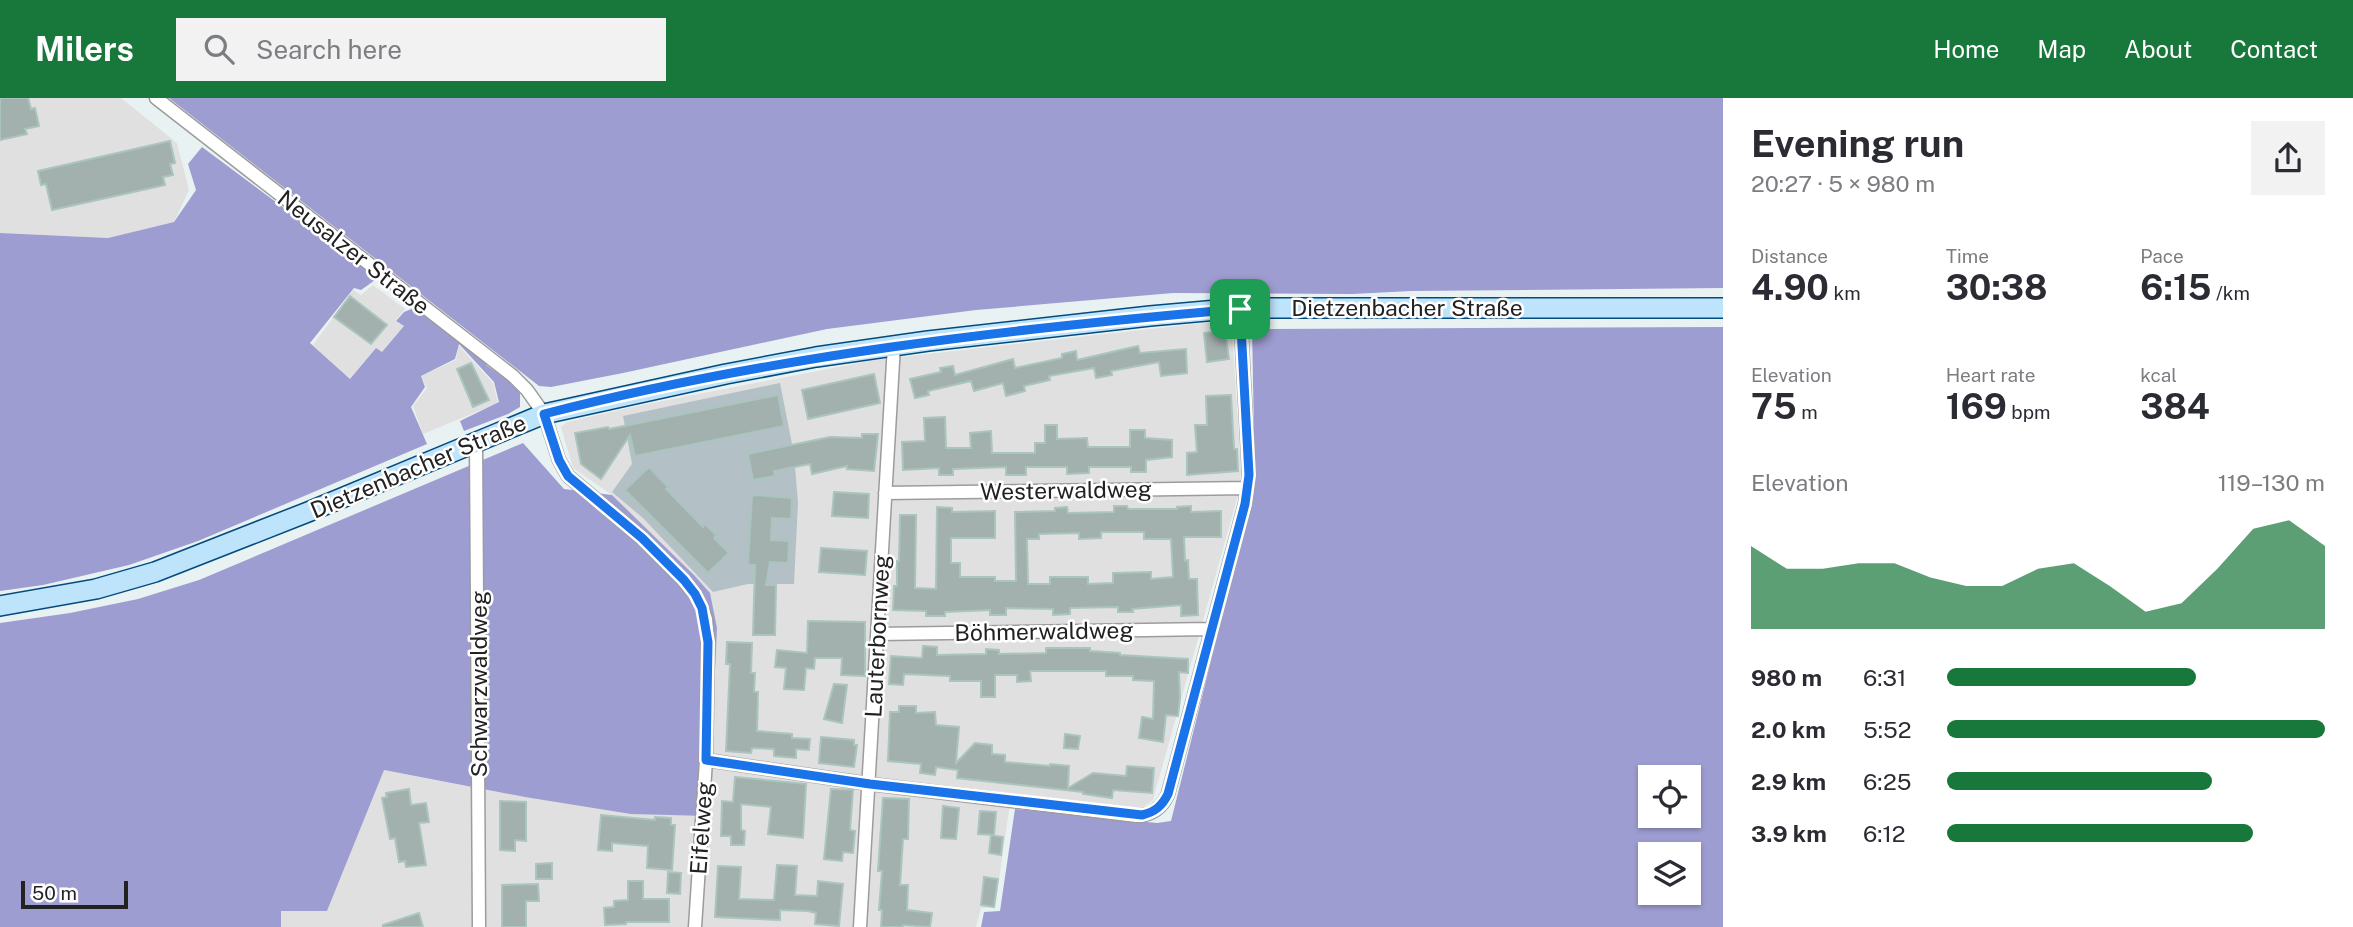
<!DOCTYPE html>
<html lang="en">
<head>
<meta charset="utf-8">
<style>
  :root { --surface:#fff; --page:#f2f2f3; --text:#2b2b33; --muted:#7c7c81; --accent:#18773a }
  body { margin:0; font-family:"Public Sans",sans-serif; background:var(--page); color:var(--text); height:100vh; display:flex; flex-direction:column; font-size:26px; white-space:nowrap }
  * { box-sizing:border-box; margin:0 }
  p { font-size:23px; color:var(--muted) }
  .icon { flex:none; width:38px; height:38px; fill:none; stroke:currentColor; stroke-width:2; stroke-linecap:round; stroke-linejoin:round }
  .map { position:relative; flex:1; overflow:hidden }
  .side { display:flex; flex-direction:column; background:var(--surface); width:630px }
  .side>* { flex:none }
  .fabs { position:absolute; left:1638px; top:667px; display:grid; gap:14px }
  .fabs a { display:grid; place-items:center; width:63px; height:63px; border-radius:0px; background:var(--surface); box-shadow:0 2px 5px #0004; font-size:35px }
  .scale { position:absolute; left:21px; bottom:18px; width:107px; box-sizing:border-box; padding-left:7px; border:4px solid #222; border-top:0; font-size:19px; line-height:24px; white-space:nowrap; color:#222; -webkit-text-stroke:5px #fff; paint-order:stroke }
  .pin { position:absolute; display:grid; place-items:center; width:60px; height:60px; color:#fff; margin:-30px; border-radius:14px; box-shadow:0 4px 10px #0006 }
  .round { display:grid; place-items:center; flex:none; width:74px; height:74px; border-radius:0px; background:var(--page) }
  .overview { display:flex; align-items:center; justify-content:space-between; height:119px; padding:0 28px }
  h1 { font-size:38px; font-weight:700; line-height:52px }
  .figures { display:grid; grid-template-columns:repeat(3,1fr); gap:10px; height:119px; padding:7px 28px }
  .figures div { display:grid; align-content:center }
  .figures b { font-size:35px; font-weight:700 }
  .figures small { font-size:19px; font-weight:400 }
  .figures p { font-size:19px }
  .chart { height:196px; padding:14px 28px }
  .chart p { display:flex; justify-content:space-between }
  .chart svg { width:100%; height:126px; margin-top:7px; fill:var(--accent); opacity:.7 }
  ul { padding:0 28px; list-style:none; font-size:23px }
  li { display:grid; grid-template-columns:112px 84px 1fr; align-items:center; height:52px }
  li i { height:18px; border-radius:9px; background:var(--accent) }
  header { display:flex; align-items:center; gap:42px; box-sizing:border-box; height:98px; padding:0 35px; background:var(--accent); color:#fff }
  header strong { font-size:33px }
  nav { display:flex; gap:38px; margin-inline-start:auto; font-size:24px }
  .search { width:490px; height:63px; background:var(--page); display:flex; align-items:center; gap:18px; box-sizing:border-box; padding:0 24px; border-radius:0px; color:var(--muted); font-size:26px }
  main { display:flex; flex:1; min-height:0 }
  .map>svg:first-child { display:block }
</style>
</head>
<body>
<header>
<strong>Milers</strong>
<div class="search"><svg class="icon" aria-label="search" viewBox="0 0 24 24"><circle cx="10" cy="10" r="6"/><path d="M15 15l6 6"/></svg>Search here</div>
<nav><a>Home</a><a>Map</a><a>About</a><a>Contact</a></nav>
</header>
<main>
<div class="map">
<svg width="1723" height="829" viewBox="0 0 1723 829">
  <rect width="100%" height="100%" fill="#e9f2f2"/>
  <path fill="#dfe0df" d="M 0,0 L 121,0 L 177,45 L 189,92 L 174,124 L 108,140 L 0,135 Z
    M 373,187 L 405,211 L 395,223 L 404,228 L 382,254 L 376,250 L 350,281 L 313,247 L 353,192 L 361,197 Z
    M 1222,223 L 1232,232 L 1241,373 L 1238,397 L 1153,702 L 1139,712 L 1011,699 L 995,809 L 981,810 L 976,829 L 281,829 L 280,813 L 327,813 L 383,672 L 525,699 L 710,495 L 694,477 L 612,397 L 573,370 L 561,329 L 567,324 L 637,308 L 874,262 Z
    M 458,247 L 493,285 L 498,305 L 423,336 L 413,308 L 427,290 L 421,278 L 456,262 Z"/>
  <path fill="#b3c1c7" d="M 780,285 L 794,356 L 798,405 L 794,486 L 748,486 L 713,494 L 643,420 L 612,394 L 632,366 L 623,318 Z"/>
  <path fill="#9e9dd1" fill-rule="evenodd" d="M 169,0 L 1723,0 L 1723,190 L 1411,193 L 1352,196 L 1173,195 L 976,212 L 827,231 L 623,275 L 551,289 L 539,288 Z
    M 202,49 L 378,180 L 361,192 L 354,190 L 310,245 L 350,281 L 376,250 L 382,254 L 404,228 L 396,223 L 404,214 L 414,210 L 487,263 L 486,267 L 507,282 L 520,294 L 520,309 L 508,316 L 464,333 L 460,323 L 499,304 L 494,284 L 459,246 L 455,261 L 421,278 L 425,289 L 411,309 L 427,346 L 198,443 L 129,467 L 43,487 L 0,493 L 0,135 L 108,140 L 174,124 L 196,92 L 188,66 Z
    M 1723,229 L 1723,829 L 981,829 L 984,814 L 1000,813 L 1015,711 L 1157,725 L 1171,723 L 1255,387 L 1252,231 ZM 1650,679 L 1689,679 L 1689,718 L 1650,718 ZM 1650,756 L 1689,756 L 1689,794 L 1650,794 Z
    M 523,345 L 564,391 L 612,397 L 694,477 L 710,495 L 717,530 L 708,718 L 631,716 L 525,699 L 384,672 L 327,813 L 281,813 L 281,829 L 0,829 L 0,525 L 70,515 L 138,501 L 199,482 Z"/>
  <path fill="#a3b1ae" stroke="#aac4be" stroke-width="2" fill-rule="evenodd" d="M 0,0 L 28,0 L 31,11 L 35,10 L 39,28 L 25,31 L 27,36 L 0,42 Z
    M 170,43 L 175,65 L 170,66 L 173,77 L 163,79 L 165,87 L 52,112 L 46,86 L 41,87 L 38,73 Z
    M 350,198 L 387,227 L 371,246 L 334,219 Z
    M 1225,232 L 1229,261 L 1207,264 L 1204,235 Z
    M 1138,248 L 1140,255 L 1186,251 L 1187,275 L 1161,278 L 1159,264 L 1111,273 L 1112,277 L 1096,280 L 1094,270 L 1049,278 L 1050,282 L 1024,288 L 1025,293 L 1006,298 L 1003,285 L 974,293 L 971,283 L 928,293 L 929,297 L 915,300 L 910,281 L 941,274 L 940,270 L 953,268 L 955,277 L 1013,261 L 1015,270 L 1062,260 L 1062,256 L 1076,253 L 1077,262 Z
    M 471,265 L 489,302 L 473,309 L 457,271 Z
    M 874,276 L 880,305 L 808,321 L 802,292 Z
    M 778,297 L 784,328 L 635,358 L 630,337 L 601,381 L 581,366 L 575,335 L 608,329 L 609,331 Z
    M 1231,297 L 1234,351 L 1237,351 L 1238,373 L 1187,377 L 1187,355 L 1197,354 L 1195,327 L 1207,327 L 1206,298 Z
    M 945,319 L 946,350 L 971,350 L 970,335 L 991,333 L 992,355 L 1035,355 L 1035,345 L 1045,345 L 1045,327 L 1057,327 L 1057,341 L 1087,340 L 1088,349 L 1130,349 L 1130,332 L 1145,332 L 1145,340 L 1172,342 L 1172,359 L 1146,362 L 1146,374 L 1131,374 L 1131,369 L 1089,369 L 1089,375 L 1067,376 L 1067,369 L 1026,369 L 1026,377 L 1006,377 L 1006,369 L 953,371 L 953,377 L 939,377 L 939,370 L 903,372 L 902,344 L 925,343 L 924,320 Z
    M 862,336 L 878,336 L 874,373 L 847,371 L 847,368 L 812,376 L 810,366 L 774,373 L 775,378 L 753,382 L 748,356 L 830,339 L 862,340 Z
    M 649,369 L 668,389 L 666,391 L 703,429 L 705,426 L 716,437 L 714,440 L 729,455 L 708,475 L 625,392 Z
    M 834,394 L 869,396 L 868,420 L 832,418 Z
    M 756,397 L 792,400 L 791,421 L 772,420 L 771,442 L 789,443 L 788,465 L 770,464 L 766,487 L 776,487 L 775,537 L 753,537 L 755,467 L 748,467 L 752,398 Z
    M 1114,408 L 1127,408 L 1128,411 L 1177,411 L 1177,409 L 1191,408 L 1191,414 L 1221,413 L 1221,439 L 1184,439 L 1185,463 L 1188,462 L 1189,481 L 1197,481 L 1198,517 L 1181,518 L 1181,507 L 1132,511 L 1133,514 L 1118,514 L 1118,509 L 1070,510 L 1070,516 L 1053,517 L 1053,511 L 1006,510 L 1006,517 L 990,517 L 990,512 L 945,514 L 945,518 L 926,518 L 926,513 L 893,512 L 894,488 L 897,488 L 897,463 L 899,463 L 900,417 L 916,417 L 915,490 L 936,491 L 937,409 L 952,410 L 952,414 L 995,413 L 995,440 L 951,440 L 951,465 L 960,465 L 960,479 L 995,479 L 995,483 L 1016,483 L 1015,414 L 1055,413 L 1055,410 L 1067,409 L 1068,415 L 1114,414 ZM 1101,434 L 1144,434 L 1144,441 L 1171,441 L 1173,479 L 1151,481 L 1151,474 L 1113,475 L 1113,485 L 1088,486 L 1088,479 L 1050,479 L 1050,486 L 1028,486 L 1027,441 L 1039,441 L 1039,436 L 1079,435 L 1079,441 L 1101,440 Z
    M 821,450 L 867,453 L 865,477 L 819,474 Z
    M 808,523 L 865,524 L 865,578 L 841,577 L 842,560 L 815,560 L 814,571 L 806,570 L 804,592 L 784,591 L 786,570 L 775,569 L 777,552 L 807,555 Z
    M 727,544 L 752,545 L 751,575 L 755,575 L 754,594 L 758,594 L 757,633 L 792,636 L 792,640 L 810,641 L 809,652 L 796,651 L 796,660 L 774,658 L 774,651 L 752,650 L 751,655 L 726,653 L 730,566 L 726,566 Z
    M 923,548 L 937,549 L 937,557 L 986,556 L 986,551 L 999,552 L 999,556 L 1046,555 L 1046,550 L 1090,550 L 1090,553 L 1120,555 L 1120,557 L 1188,561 L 1188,575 L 1179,574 L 1180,600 L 1178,618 L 1166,617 L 1163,644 L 1139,640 L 1142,619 L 1153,621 L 1154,583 L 1133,582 L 1133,578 L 1106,578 L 1106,573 L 1030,573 L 1031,583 L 1017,584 L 1017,577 L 995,577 L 995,599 L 981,599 L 981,583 L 950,583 L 950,578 L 904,576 L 903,587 L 889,586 L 891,558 L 922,560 Z
    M 834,586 L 847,587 L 842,625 L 824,621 Z
    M 899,608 L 916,608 L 916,615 L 935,614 L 936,627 L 959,629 L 956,665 L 975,645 L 992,647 L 992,656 L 1005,657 L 1005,664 L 1050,668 L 1050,666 L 1069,668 L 1068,690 L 1093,675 L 1126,678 L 1127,668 L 1154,670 L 1152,695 L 1113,692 L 1112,700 L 1083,696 L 1083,694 L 957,680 L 958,672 L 936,669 L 935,677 L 920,675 L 921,666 L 888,663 L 890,614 L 899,614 Z
    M 1065,636 L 1080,638 L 1078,651 L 1064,650 Z
    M 821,639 L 854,642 L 854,647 L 857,647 L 854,669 L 819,665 Z
    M 735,679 L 806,686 L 803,740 L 768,736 L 771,709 L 741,706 L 741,732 L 745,733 L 744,747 L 731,747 L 731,738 L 721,738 L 722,703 L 733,704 Z
    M 409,691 L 411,707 L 426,705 L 429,724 L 419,725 L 426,767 L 406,769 L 405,763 L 399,764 L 395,740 L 390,741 L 382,700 L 387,699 L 386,695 Z
    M 831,691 L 853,692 L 850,732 L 855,733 L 853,755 L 843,754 L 842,763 L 824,761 Z
    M 883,700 L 909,701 L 908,741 L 903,741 L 900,787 L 908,787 L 907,812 L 932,815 L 930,829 L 903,827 L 903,829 L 881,829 L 882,812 L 879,812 L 882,773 L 878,773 Z
    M 500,703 L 526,704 L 526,743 L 515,742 L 515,753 L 500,752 Z
    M 943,708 L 959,710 L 956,741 L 941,740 Z
    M 980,713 L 996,714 L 994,737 L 978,736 Z
    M 601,717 L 655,722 L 655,719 L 671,720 L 671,727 L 675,727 L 672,772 L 647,770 L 648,748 L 612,745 L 612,753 L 598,752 Z
    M 991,737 L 1003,739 L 1001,757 L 989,755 Z
    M 552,765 L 552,781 L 536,781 L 536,766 Z
    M 777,767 L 797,768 L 795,797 L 817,798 L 818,783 L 843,786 L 839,828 L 815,826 L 816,815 L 808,813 L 780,812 L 780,822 L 715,819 L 718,768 L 741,769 L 739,801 L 774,802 Z
    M 668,774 L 681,775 L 680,796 L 667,795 Z
    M 984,779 L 998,781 L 994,809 L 981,807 Z
    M 628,783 L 643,783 L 643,801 L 669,801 L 669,824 L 626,824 L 626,826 L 605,827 L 604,810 L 614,809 L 614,803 L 628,802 Z
    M 538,786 L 539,803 L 526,803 L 526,829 L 502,829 L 502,787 Z
    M 419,815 L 423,829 L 383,829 L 383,827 Z"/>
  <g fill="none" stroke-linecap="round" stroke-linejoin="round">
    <defs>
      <path id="minor" d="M 156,0 L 513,278 L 527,292 L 544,316 L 559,362 L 568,378 L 642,440 L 683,482 L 695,496 L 702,510 L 706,521 L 708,544 L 706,662 L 695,829
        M 476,343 L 479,829
        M 885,395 L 1248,390
        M 877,536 L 1210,531
        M 706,662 L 870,686 L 1137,718 C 1152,717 1162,710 1168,696 L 1245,406 L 1249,377 L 1240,210
        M 860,829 L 894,247"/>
      <path id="secondary" d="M 0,508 L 96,491 L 155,474 L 308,414 L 544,316 L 726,276 L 816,259 L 928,243 L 1150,218 L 1240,210 L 1723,210"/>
    </defs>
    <use href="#minor" stroke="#9c9c9c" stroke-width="15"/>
    <use href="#secondary" stroke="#034a7e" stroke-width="22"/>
    <use href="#minor" stroke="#fff" stroke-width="12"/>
    <use href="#secondary" stroke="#bee4fb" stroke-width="19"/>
  </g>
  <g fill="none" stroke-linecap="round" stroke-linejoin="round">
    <defs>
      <path id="route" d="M 1240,211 L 1249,377 L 1245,406 L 1168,696 C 1162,708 1155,714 1142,717 L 870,686 L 706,662 L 708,544 L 702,510 L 695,496 L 684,482 L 642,440 L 568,378 L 559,362 L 544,316 C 772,258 1006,231 1240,211 Z"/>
    </defs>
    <use href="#route" stroke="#fff" stroke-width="14"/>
    <use href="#route" stroke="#1a73e8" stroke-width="9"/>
  </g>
  <g text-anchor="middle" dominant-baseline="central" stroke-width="5" stroke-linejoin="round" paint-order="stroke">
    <g font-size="23" fill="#222" stroke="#fff">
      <text transform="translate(354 154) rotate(38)">Neusalzer Straße</text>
      <text x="1407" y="209">Dietzenbacher Straße</text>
      <text transform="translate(418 368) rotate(-23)">Dietzenbacher Straße</text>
      <text transform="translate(1066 392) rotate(-1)">Westerwaldweg</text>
      <text transform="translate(1044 533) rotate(-1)">Böhmerwaldweg</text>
      <text transform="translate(877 538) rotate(-87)">Lauterbornweg</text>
      <text transform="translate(478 586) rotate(-90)">Schwarzwaldweg</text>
      <text transform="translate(701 730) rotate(-86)">Eifelweg</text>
    </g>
  </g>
</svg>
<div class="fabs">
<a><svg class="icon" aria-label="locate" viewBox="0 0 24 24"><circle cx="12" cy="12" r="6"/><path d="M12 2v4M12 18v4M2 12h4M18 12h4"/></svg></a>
<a><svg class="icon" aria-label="layers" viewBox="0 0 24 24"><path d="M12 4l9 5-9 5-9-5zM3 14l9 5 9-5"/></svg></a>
</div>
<div class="scale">50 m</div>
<div class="pin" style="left:1240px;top:211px;background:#1e9e55"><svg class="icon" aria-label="arrive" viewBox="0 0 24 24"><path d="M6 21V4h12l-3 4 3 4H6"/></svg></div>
</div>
<section class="side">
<div class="overview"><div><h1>Evening run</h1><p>20:27 · 5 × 980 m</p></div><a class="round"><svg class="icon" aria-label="share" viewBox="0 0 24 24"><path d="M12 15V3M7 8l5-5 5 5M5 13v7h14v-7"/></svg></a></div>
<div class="figures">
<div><p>Distance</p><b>4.90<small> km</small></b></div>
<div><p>Time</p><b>30:38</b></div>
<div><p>Pace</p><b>6:15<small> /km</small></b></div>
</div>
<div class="figures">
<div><p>Elevation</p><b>75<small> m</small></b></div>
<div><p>Heart rate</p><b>169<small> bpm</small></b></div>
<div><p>kcal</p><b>384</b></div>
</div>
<div class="chart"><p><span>Elevation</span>119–130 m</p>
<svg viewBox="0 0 160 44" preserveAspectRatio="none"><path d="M0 44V15L10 23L20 23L30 21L40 21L50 26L60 29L70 29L80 23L90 21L100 29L110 38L120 35L130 23L140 9L150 6L160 15V44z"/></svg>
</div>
<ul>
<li><b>980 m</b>6:31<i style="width:66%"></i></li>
<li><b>2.0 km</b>5:52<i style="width:100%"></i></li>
<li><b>2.9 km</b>6:25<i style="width:70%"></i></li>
<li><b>3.9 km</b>6:12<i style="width:81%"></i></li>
</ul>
</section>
</main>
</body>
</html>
